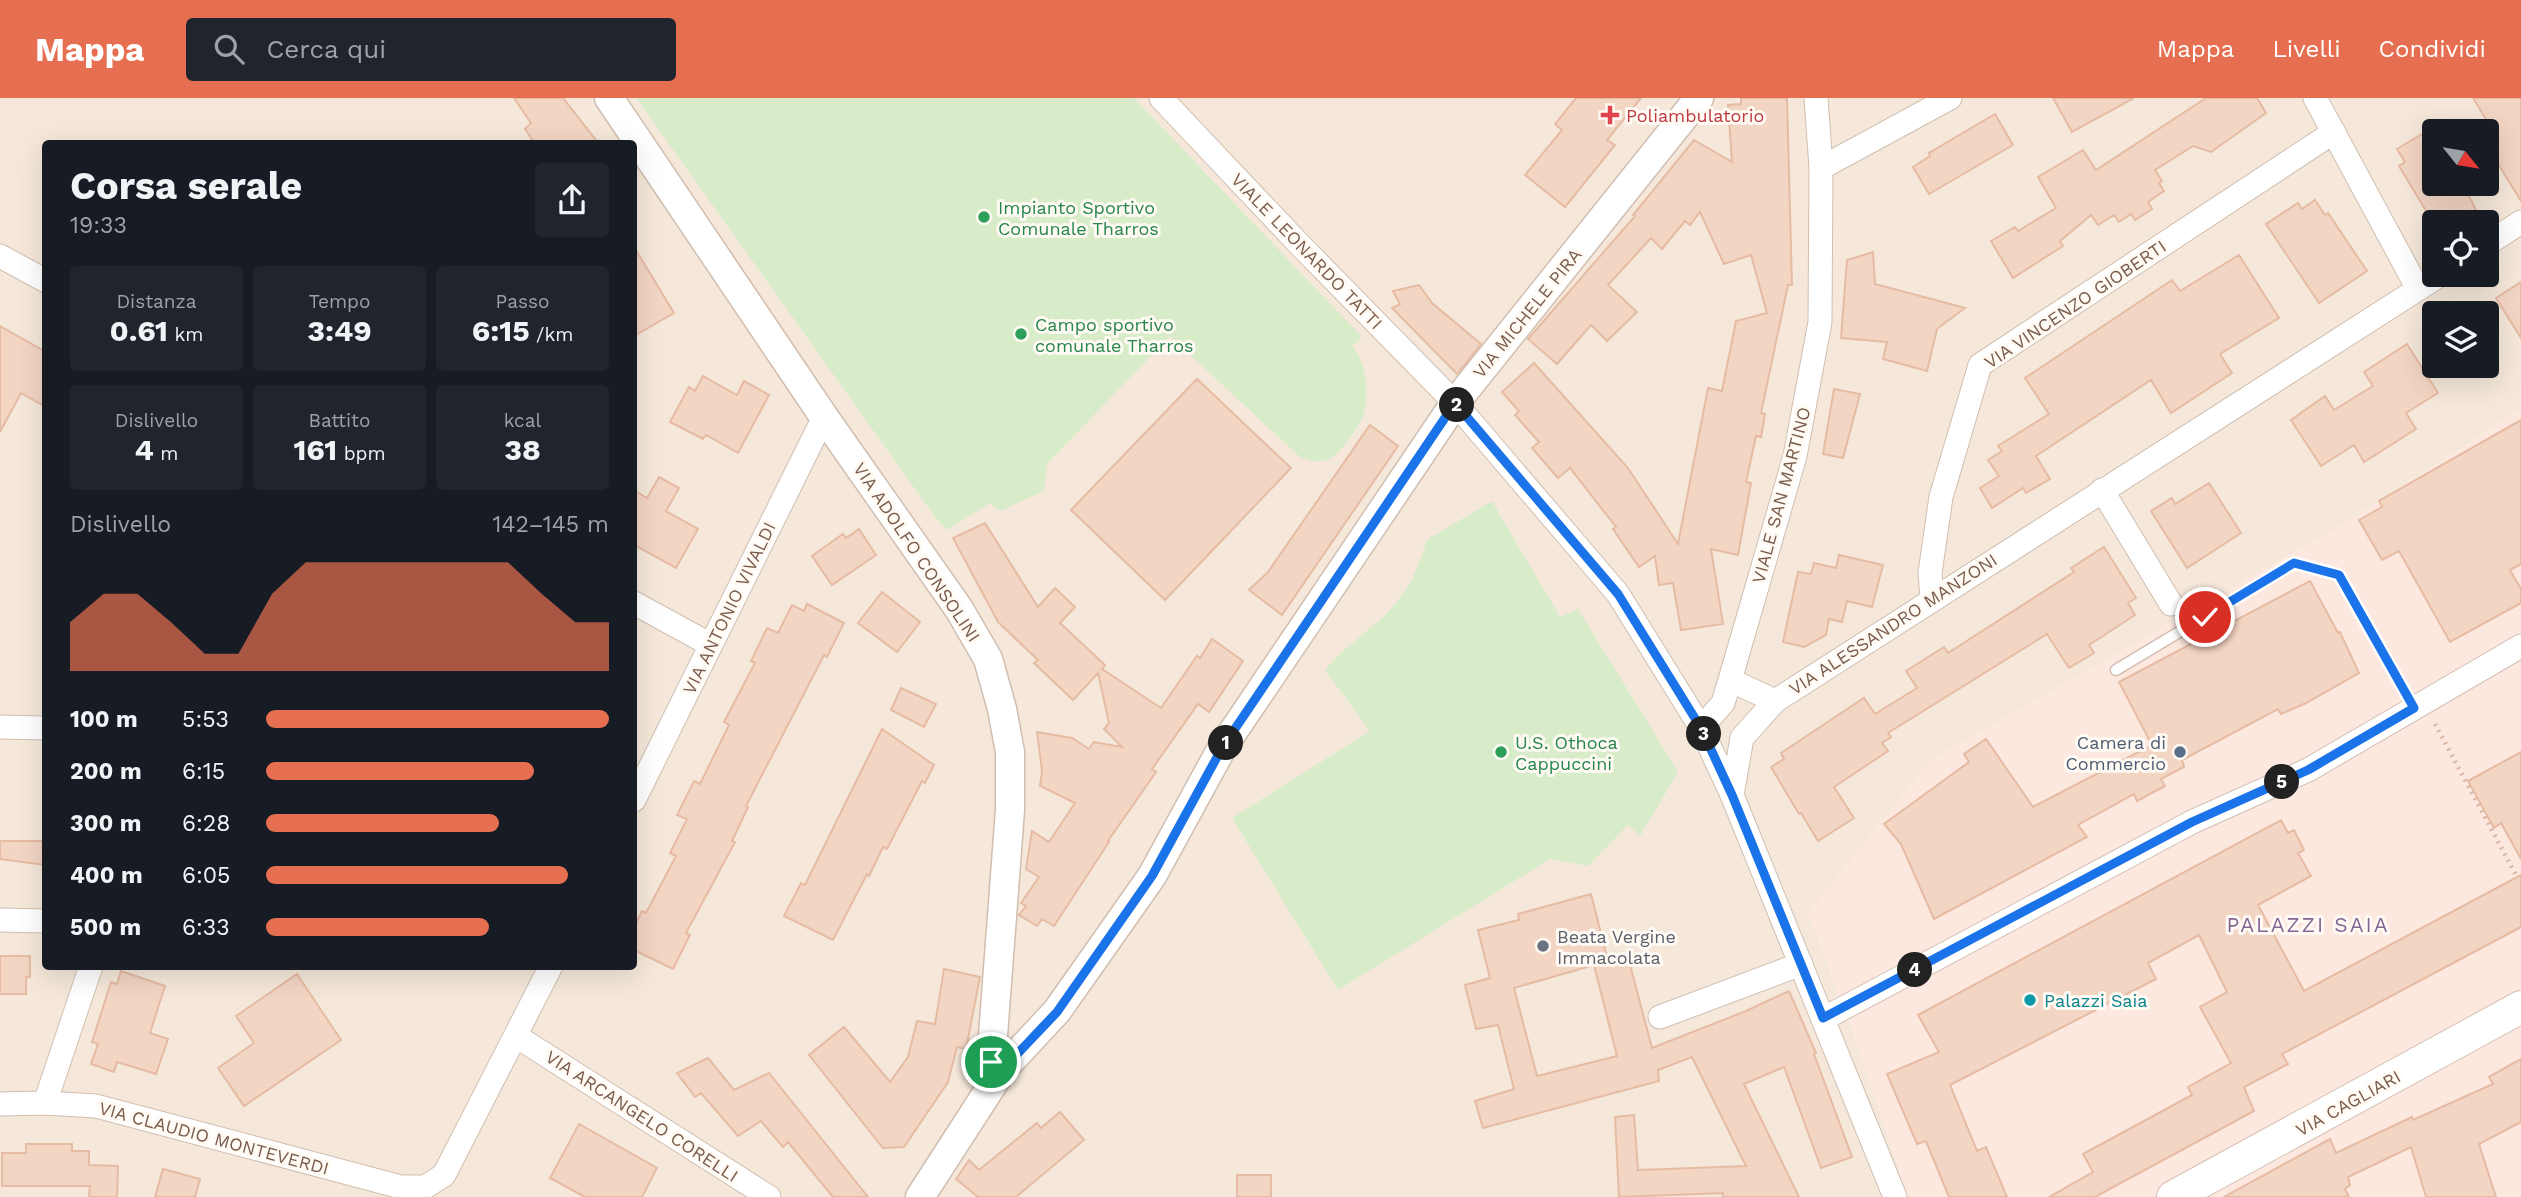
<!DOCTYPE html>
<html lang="it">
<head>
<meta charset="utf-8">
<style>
  :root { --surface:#171b24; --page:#20242c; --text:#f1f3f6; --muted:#9ea1a6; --accent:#e76f51 }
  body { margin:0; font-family:"Work Sans",sans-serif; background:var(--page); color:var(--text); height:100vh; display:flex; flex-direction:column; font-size:26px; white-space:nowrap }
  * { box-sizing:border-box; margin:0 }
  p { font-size:23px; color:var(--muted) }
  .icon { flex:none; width:38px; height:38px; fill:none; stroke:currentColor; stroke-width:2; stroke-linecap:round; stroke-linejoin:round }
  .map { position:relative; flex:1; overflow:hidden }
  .drawer { position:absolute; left:42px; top:42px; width:595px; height:830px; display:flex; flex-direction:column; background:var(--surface); border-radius:7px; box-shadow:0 7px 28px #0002 }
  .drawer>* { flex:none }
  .needle { width:46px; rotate:120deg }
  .buttons { position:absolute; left:2422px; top:21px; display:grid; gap:14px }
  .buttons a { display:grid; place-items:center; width:77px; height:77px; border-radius:7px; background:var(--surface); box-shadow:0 7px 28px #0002; font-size:35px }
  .pin { position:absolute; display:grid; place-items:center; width:60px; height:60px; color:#fff; margin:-30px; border:4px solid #fff; border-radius:50%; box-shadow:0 2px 7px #0007 }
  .km { position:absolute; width:35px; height:35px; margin:-18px; border-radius:50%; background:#222; color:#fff; font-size:19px; line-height:35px; text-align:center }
  .round { display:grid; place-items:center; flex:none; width:74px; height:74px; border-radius:7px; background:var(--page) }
  .overview { display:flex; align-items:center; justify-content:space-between; height:119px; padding:0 28px }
  h1 { font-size:38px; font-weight:700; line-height:52px }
  .metrics { display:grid; grid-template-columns:repeat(3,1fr); gap:10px; height:119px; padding:7px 28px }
  .metrics div { display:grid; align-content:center; border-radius:7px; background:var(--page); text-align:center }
  .metrics b { font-size:30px; font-weight:700 }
  .metrics small { font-size:19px; font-weight:400 }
  .metrics p { font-size:19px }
  .chart { height:196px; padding:14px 28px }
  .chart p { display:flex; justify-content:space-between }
  .chart svg { width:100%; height:126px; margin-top:7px; fill:var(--accent); opacity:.7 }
  ul { padding:0 28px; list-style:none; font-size:23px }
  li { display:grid; grid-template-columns:112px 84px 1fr; align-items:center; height:52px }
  li i { height:18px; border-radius:9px; background:var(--accent) }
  header { display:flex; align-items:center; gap:42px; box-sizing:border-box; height:98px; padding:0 35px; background:var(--accent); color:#fff }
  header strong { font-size:33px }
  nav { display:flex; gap:38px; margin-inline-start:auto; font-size:24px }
  .search { width:490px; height:63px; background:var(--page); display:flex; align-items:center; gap:18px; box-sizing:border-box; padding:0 24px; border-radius:7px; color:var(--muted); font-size:26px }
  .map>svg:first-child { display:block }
</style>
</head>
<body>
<header>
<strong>Mappa</strong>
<div class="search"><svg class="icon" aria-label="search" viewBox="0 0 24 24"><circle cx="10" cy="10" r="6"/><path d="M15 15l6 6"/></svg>Cerca qui</div>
<nav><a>Mappa</a><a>Livelli</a><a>Condividi</a></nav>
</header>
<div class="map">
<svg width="2521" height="1099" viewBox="0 0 2521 1099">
  <rect width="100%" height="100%" fill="#fdf6ec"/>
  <path fill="#f5e8da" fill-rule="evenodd" d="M 0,0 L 2521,0 L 2521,311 L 2353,420 L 1808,814 L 1859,950 L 1908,1099 L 0,1099 ZM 2434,33 L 2487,33 L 2487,86 L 2434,86 ZM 46,46 L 634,46 L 634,868 L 46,868 ZM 2434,124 L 2487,124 L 2487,177 L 2434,177 ZM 2434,215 L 2487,215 L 2487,268 L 2434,268 Z"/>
  <path fill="#fde8e0" d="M 2521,311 L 2521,1099 L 1908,1099 L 1859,950 L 1808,814 L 1931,662 L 2353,420 Z"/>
  <path fill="#d8ecc9" d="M 636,0 L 1134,0 L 1362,239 L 1352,248 C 1367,265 1370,299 1362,321 C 1359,328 1352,337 1347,344 C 1342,350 1335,359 1327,362 C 1318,365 1309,362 1300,359 L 1170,238 L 1047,366 L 1044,393 L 1000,413 L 990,405 L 947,432 L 935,419 Z
    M 1492,403 L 1560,519 L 1578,511 L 1678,674 L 1640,738 L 1628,727 L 1588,768 L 1550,761 L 1338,892 L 1232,720 L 1370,633 L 1325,572 C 1346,546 1375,530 1396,505 C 1411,488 1420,464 1427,442 Z"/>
  <path fill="#f3d5c3" stroke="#e6bba3" stroke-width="2" fill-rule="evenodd" d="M 514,0 L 563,0 L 599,46 L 535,46 L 525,31 L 531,25 Z
    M 1576,0 L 1641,0 L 1607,42 L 1615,47 L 1565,109 L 1525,77 L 1562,32 L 1555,26 Z
    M 1741,0 L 1787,0 L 1792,187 L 1788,187 L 1761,315 L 1765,316 L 1761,339 L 1756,338 L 1746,384 L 1751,385 L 1738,457 L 1711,451 L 1723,526 L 1681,532 L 1673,485 L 1659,487 L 1655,458 L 1639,469 L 1613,431 L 1616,429 L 1570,370 L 1558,380 L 1532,350 L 1539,344 L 1515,317 L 1519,313 L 1502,294 L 1534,265 L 1628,370 L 1678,446 L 1708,290 L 1722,293 L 1736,223 L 1767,215 L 1751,157 L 1724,166 L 1700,114 L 1690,127 L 1685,123 L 1662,151 L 1651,140 L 1608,187 L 1637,214 L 1607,243 L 1591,227 L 1557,266 L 1528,241 L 1635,118 L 1633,117 L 1694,42 L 1732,64 L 1728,7 L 1741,6 Z
    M 2053,0 L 2134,0 L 2072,34 Z
    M 2206,0 L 2257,0 L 2266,15 L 2211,54 L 2193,48 L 2155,72 L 2162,83 L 2159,85 L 2164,93 L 2148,104 L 2152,111 L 2135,122 L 2131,116 L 2119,124 L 2114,117 L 2098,127 L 2091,117 L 2060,143 L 2063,148 L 2013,180 L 1991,143 L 2015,129 L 2018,133 L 2056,110 L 2038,79 L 2083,52 L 2096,72 Z
    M 2473,0 L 2521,0 L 2521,103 L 2487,48 L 2487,23 Z
    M 1995,16 L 2013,47 L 1929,96 L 1913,69 L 1930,58 L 1929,55 Z
    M 2434,29 L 2434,86 L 2463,86 L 2476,112 L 2453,124 L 2434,126 L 2399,68 L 2405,64 L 2397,51 Z
    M 2315,102 L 2325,117 L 2328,115 L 2367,173 L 2319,205 L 2266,126 L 2298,105 L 2302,111 Z
    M 634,149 L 674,215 L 634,238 Z
    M 1873,154 L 1875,186 L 1965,210 L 1937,231 L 1927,273 L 1883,261 L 1887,244 L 1841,240 L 1847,162 Z
    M 2239,157 L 2279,220 L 2220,256 L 2232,275 L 2171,315 L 2151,282 L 2036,358 L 2050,381 L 2026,395 L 2023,390 L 1992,410 L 1980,390 L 1999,378 L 1988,362 L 2002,353 L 1998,348 L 2049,316 L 2025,280 L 2172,182 L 2180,193 Z
    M 2521,184 L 2521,240 L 2496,200 Z
    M 1419,187 L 1432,205 L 1481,246 L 1457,276 L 1392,210 L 1400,206 L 1393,193 Z
    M 0,228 L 46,254 L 46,309 L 21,295 L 0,334 Z
    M 2407,246 L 2438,295 L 2406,315 L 2416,331 L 2364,364 L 2354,347 L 2321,368 L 2291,322 L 2325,298 L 2334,312 L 2373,288 L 2364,274 Z
    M 703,278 L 737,297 L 744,283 L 769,297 L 738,355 L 706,337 L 703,341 L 670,324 L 689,289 L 695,293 Z
    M 1197,281 L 1291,370 L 1165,502 L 1071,412 Z
    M 1834,291 L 1860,296 L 1843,360 L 1823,356 Z
    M 2521,322 L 2521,466 L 2510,472 L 2521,491 L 2521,505 L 2450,544 L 2399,453 L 2382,462 L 2359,422 L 2382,409 L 2379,403 Z
    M 1370,327 L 1398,348 L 1282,517 L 1249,492 L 1268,474 Z
    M 659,379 L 679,390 L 666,413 L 698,431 L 676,470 L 634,447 L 634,392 L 647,400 Z
    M 2209,385 L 2241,435 L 2187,470 L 2151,413 L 2172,400 L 2175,406 Z
    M 985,425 L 1038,509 L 1055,490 L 1075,509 L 1060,525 L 1105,567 L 1102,571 L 1161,610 L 1197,558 L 1200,560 L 1212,541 L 1243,563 L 1209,614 L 1198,606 L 1152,671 L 1156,674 L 1108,743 L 1109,744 L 1054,828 L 1042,821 L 1037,828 L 1019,817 L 1026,808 L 1021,805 L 1039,779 L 1026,771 L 1032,733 L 1049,744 L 1075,705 L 1040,688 L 1042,673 L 1037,634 L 1072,640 L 1089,651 L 1094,644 L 1122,649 L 1104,631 L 1109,625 L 1098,575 L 1073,602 L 1034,565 L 1038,562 L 998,524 L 953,440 Z
    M 859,431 L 876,457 L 832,487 L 812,458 L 843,436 L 846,440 Z
    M 2104,449 L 2136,500 L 2128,505 L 2135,517 L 2089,547 L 2094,555 L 2069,570 L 2047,536 L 1888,635 L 1891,639 L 1882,645 L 1888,653 L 1834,689 L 1854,720 L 1818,743 L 1801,715 L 1799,716 L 1771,669 L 1784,661 L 1781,655 L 1864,600 L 1875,616 L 1917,590 L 1906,573 L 1944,549 L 1948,555 L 2074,474 L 2071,470 Z
    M 1839,457 L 1883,467 L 1872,509 L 1847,503 L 1842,524 L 1829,521 L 1826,537 L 1804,549 L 1783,544 L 1798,474 L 1811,476 L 1814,465 L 1836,470 Z
    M 2310,483 L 2338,535 L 2340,534 L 2359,575 L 2306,605 L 2281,616 L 2278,611 L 2182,662 L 2184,669 L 2161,681 L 2165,688 L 2137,703 L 2134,696 L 2078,727 L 2087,739 L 1934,821 L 1901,746 L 1884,726 L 1969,664 L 1964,656 L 1986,641 L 2033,709 L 2152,647 L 2119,584 Z
    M 882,494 L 920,524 L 897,554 L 858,525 Z
    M 807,506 L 844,525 L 827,559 L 824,557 L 746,708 L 748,709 L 732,743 L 735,744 L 686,835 L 690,837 L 673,871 L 634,852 L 634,829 L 642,813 L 646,815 L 676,758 L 670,755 L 687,721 L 677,717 L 694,683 L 700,686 L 729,627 L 724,624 L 755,565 L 751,563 L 767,530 L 778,535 L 792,507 L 804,513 Z
    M 901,590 L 936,606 L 924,629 L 891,612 Z
    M 882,631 L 934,667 L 925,685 L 922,683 L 887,751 L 883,749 L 869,778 L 867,776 L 833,842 L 784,818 L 801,785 L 805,787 Z
    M 2521,654 L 2521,761 L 2501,725 L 2494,730 L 2468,683 Z
    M 2281,722 L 2288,735 L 2294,732 L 2304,752 L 2298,755 L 2311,778 L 2258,807 L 2304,893 L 2521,777 L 2521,829 L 2282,956 L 2288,966 L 2244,989 L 2254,1013 L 2095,1099 L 2049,1099 L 2093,1074 L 2083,1056 L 2192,997 L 2188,989 L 2231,965 L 2200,909 L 2227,894 L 2199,837 L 2148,865 L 2156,881 L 1950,987 L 1977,1053 L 1986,1049 L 2007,1099 L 1949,1099 L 1926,1043 L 1917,1046 L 1887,976 L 1939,954 L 1918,917 Z
    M 0,743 L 46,743 L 46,767 L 0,761 Z
    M 1591,796 L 1608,863 L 1601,865 L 1628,859 L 1652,950 L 1746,913 L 1789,893 L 1816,955 L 1814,956 L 1852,1059 L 1821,1070 L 1784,969 L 1744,986 L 1799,1099 L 1723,1099 L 1723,1095 L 1619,1099 L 1615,1019 L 1634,1017 L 1638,1072 L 1746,1068 L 1692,959 L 1658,972 L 1659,983 L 1483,1030 L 1475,1003 L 1514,991 L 1498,927 L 1476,931 L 1465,887 L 1490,880 L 1478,832 L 1519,822 L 1518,816 ZM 1594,867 L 1617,958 L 1537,978 L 1514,890 Z
    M 0,858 L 30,858 L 30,879 L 26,879 L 26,896 L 0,896 Z
    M 944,871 L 980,879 L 966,951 L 957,949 L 948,984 L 904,1049 L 883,1050 L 809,957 L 844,929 L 890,984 L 908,959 L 917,923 L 935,926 Z
    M 121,873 L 165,888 L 150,935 L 168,941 L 156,976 L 117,964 L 114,974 L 91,966 L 98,946 L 92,944 L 111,884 L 117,886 Z
    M 297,876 L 341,942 L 244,1008 L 218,970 L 254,945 L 236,918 Z
    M 708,960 L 734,992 L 769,975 L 868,1099 L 833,1099 L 788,1044 L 783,1049 L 761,1023 L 738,1038 L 701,995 L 695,999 L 677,975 Z
    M 2521,961 L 2521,1024 L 2479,1046 L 2496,1099 L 2426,1099 L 2411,1049 L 2348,1079 L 2350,1087 L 2345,1091 L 2349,1099 L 2224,1099 L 2330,1041 L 2336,1055 L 2412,1019 L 2413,1022 L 2493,986 L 2489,979 Z
    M 1060,1014 L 1084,1042 L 1016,1099 L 978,1099 L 956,1081 L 969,1062 L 979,1072 L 1037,1025 L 1041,1030 Z
    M 579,1026 L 657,1070 L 642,1099 L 585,1099 L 550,1080 Z
    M 26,1046 L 72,1046 L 72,1053 L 89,1053 L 89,1067 L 118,1068 L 117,1099 L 89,1099 L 90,1088 L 2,1088 L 2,1055 L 26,1055 Z
    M 163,1071 L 200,1081 L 195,1099 L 155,1099 Z
    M 1237,1077 L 1271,1077 L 1271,1099 L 1237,1099 Z"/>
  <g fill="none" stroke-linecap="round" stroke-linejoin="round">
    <defs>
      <path id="service" d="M 2116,572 L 2294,465 L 2339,477 L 2414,610"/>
      <path id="minor" d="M 1161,0 L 1299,146 L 1455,305 L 1618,496 L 1701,630 L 1732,697 L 1895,1099
        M 2315,0 L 2418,191
        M 1821,70 L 1950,0
        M 2487,146 L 2521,124
        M 0,158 L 46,183
        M 2102,392 L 2171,506
        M 1932,500 L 1930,475 L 1941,399 L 1980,267 L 2334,34
        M 634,505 L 711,547
        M 1730,582 L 1775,603
        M 0,629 L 46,630
        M 1701,630 L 1723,605 L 1730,582 L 1795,358 L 1820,224 L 1821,70 L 1816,0
        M 1732,697 L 1742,640 L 1775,603 L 2440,177
        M 634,702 L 824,319
        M 0,822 L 46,823
        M 1660,919 L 1801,866
        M 1823,921 L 2192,724 L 2308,672 L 2521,548
        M 516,938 L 769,1099
        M 45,1005 L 91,868
        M 0,1006 L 45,1005 L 96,1008 L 401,1089 L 425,1089 L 444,1077 L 551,868"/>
      <path id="tertiary" d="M 609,0 L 824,319 L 959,511 L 988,561 L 1002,611 L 1010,654 L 1010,712 L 991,964 L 1002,972
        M 920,1099 L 1002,972 L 1057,913 L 1152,778 L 1222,650 L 1455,305 L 1699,0"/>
      <path id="secondary" d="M 2173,1099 L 2521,909"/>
    </defs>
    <use href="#service" stroke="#d1beb0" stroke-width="13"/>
    <use href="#minor" stroke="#d1beb0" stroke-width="25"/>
    <use href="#tertiary" stroke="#d1beb0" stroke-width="31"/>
    <use href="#secondary" stroke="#d6c0b0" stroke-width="34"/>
    <path stroke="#d9b8a5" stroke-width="4.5" stroke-dasharray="2 5" stroke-linecap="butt" d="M 2435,626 L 2517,779"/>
    <use href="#service" stroke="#fff" stroke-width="10"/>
    <use href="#minor" stroke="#fff" stroke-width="23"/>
    <use href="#tertiary" stroke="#fff" stroke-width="28"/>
    <use href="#secondary" stroke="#fff" stroke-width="32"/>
  </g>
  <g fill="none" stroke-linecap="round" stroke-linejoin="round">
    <defs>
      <path id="route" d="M 991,964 L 1002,972 L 1057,914 L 1152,778 L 1222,650 L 1455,305 L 1618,496 L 1701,630 L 1732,697 L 1823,920 L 2192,724 L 2308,672 L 2414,610 L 2339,477 L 2294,465 L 2205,519"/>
    </defs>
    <use href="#route" stroke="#fff" stroke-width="14"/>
    <use href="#route" stroke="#1a73e8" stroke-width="9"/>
  </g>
  <path fill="#e0444e" stroke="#fffaf3" stroke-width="2.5" d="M1606.5 6.5h7v7h7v7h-7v7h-7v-7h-7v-7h7z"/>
  <g fill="#2e9e5b" stroke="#fffaf3" stroke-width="2.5">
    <circle cx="984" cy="119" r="7"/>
    <circle cx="1021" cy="236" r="7"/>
    <circle cx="1501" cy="654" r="7"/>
  </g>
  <circle fill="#5c6f8a" stroke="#fffaf3" stroke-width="2.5" cx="2180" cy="654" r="7"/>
  <circle fill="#6b7280" stroke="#fffaf3" stroke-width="2.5" cx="1543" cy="848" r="7"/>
  <circle fill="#0f9aa8" stroke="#fffaf3" stroke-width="2.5" cx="2030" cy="902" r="7"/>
  <g text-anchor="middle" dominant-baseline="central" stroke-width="6" stroke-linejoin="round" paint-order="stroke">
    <g font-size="18" fill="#be3a42" stroke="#fffaf3" text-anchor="start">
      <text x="1626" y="17">Poliambulatorio</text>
    </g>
    <g font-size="18" fill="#27864d" stroke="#fffaf3" text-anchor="start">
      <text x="998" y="109">Impianto Sportivo<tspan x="998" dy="21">Comunale Tharros</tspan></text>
      <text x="1035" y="226">Campo sportivo<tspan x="1035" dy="21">comunale Tharros</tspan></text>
      <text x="1515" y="644">U.S. Othoca<tspan x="1515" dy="21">Cappuccini</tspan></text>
    </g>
    <g font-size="18" fill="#7a5c4d" stroke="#fffaf3">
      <text transform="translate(1307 153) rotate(46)">VIALE LEONARDO TATTI</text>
      <text transform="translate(2075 206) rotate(-34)">VIA VINCENZO GIOBERTI</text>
      <text transform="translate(1527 215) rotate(-51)">VIA MICHELE PIRA</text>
      <text transform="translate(1781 397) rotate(-75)">VIALE SAN MARTINO</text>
      <text transform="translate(917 454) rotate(56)">VIA ADOLFO CONSOLINI</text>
      <text transform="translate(729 510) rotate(-64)">VIA ANTONIO VIVALDI</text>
      <text transform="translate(1893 526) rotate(-33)">VIA ALESSANDRO MANZONI</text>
      <text transform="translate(2348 1005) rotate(-29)">VIA CAGLIARI</text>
      <text transform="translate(642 1018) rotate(33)">VIA ARCANGELO CORELLI</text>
      <text transform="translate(214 1040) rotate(15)">VIA CLAUDIO MONTEVERDI</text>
    </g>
    <g font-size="18" fill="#4e5e75" stroke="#fffaf3" text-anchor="end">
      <text x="2166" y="644">Camera di<tspan x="2166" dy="21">Commercio</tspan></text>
    </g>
    <g font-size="18" fill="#5b616d" stroke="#fffaf3" text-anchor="start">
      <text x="1557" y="838">Beata Vergine<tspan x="1557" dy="21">Immacolata</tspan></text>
    </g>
    <g font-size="18" fill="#0d838f" stroke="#fffaf3" text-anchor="start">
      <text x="2044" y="902">Palazzi Saia</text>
    </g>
    <g font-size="21" letter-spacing="2" fill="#846695" stroke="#fffaf3">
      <text x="2308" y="826">PALAZZI SAIA</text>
    </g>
  </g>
</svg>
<div class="buttons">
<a><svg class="needle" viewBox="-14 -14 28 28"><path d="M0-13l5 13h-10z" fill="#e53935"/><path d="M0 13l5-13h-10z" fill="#9ea1a6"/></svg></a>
<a><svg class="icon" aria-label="locate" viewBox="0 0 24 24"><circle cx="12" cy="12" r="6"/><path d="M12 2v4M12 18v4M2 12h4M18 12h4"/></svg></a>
<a><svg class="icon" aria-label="layers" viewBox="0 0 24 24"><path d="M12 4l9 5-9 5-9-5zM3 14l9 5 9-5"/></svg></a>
</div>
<div class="pin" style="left:991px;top:964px;background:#1e9e55"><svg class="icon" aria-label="arrive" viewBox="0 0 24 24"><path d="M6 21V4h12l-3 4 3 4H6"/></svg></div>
<div class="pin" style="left:2205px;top:519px;background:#d93025"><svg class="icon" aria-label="check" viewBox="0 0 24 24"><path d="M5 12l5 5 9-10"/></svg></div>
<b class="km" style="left:1226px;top:645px">1</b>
<b class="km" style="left:1457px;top:307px">2</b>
<b class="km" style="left:1704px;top:636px">3</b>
<b class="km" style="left:1915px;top:872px">4</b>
<b class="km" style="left:2282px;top:684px">5</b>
<section class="drawer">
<div class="overview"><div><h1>Corsa serale</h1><p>19:33</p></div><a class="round"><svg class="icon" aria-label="share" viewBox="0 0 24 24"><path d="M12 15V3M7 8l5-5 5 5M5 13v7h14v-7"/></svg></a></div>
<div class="metrics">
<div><p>Distanza</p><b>0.61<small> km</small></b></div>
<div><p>Tempo</p><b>3:49</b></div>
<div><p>Passo</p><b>6:15<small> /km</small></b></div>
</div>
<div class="metrics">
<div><p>Dislivello</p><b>4<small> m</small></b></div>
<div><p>Battito</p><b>161<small> bpm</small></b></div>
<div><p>kcal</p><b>38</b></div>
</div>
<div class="chart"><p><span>Dislivello</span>142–145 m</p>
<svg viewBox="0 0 160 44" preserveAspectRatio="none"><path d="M0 44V27L10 17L20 17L30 27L40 38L50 38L60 17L70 6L80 6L90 6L100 6L110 6L120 6L130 6L140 17L150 27L160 27V44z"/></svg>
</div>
<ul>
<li><b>100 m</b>5:53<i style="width:100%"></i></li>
<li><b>200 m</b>6:15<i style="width:78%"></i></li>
<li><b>300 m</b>6:28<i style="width:68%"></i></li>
<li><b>400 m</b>6:05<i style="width:88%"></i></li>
<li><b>500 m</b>6:33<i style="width:65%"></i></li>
</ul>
</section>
</div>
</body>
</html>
